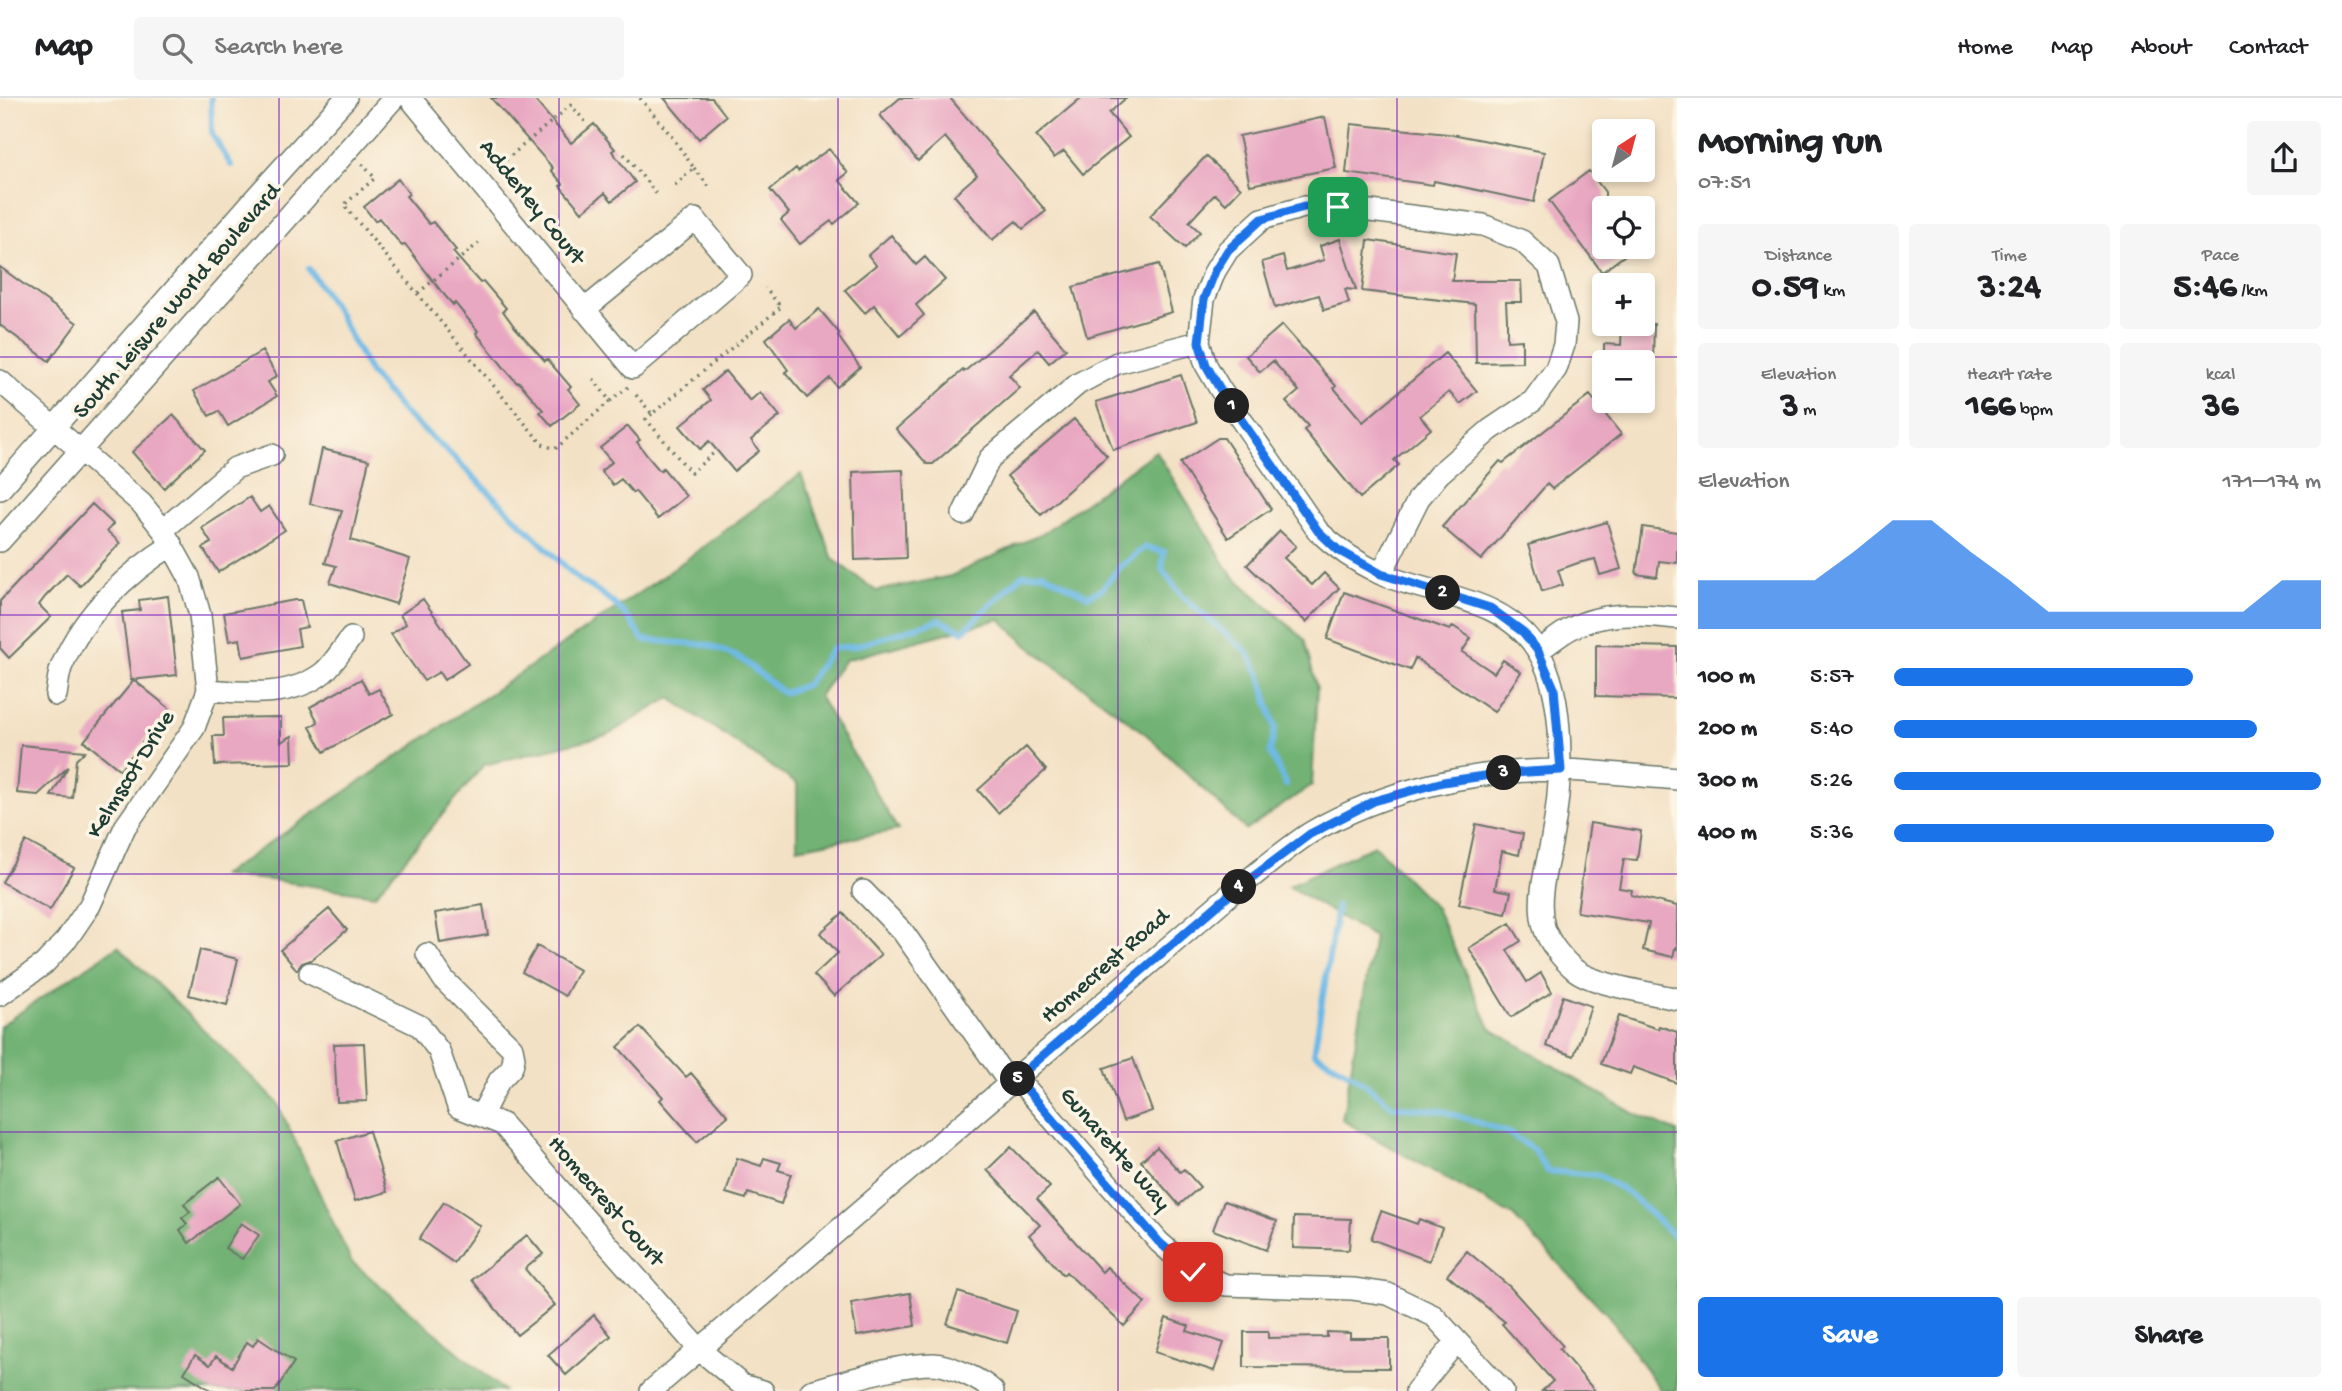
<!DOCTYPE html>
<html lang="en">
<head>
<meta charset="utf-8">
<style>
  :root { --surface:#fff; --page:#f6f6f6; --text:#202124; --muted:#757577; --line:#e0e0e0; --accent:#1a73e8 }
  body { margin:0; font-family:"Gochi Hand",sans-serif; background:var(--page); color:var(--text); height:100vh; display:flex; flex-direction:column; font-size:26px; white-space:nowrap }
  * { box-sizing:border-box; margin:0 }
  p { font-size:23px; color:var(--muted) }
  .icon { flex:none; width:38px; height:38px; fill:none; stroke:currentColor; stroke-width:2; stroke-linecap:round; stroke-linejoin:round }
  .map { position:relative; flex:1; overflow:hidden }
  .panel { display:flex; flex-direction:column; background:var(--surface); width:665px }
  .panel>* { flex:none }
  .needle { width:46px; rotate:36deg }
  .tools { position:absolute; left:1592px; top:21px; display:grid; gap:14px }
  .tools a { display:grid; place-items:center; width:63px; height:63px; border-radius:7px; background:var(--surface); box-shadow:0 4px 10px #0003; font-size:35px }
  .pin { position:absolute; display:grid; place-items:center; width:60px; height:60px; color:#fff; margin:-30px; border-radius:14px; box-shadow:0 4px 10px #0006 }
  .km { position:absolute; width:35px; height:35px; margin:-18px; border-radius:50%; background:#222; color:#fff; font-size:19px; line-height:35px; text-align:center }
  .round { display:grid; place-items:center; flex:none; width:74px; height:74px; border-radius:7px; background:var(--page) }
  .headline { display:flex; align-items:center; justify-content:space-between; height:119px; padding:0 21px }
  h1 { font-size:38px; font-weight:800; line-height:52px }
  .metrics { display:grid; grid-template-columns:repeat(3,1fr); gap:10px; height:119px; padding:7px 21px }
  .metrics div { display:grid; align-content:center; border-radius:7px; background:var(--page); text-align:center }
  .metrics b { font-size:35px; font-weight:800 }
  .metrics small { font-size:19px; font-weight:400 }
  .metrics p { font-size:19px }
  .chart { height:196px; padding:14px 21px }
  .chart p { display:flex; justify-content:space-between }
  .chart svg { width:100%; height:126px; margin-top:7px; fill:var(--accent); opacity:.7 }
  .button { display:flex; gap:14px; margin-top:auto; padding:14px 21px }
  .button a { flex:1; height:80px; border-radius:7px; background:var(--accent); color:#fff; font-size:28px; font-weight:800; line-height:80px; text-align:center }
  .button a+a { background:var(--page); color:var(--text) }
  ul { padding:0 21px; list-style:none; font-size:23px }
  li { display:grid; grid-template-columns:112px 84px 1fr; align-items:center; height:52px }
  li i { height:18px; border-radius:9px; background:var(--accent) }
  header { display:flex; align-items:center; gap:42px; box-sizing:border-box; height:98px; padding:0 35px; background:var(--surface); border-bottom:2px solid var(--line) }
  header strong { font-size:33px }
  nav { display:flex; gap:38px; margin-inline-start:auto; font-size:24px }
  .search { width:490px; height:63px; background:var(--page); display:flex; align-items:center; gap:18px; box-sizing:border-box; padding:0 24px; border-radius:7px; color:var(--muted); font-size:26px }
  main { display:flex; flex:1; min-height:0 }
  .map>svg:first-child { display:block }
</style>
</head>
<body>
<header>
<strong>Map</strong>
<div class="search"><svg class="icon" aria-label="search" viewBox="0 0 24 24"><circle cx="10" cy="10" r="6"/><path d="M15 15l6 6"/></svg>Search here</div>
<nav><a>Home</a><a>Map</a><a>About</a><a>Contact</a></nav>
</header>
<main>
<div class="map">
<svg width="1677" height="1293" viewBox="0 0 1677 1293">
  <rect width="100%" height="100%" fill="#fcf5e5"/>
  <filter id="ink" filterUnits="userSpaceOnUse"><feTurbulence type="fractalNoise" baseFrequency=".0143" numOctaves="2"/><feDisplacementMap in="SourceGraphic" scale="14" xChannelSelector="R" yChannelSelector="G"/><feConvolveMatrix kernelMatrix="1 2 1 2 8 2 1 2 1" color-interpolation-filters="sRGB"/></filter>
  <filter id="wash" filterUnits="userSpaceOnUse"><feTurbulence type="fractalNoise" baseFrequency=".00686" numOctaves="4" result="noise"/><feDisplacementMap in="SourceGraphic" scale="28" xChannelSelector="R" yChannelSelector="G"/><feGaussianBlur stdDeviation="1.57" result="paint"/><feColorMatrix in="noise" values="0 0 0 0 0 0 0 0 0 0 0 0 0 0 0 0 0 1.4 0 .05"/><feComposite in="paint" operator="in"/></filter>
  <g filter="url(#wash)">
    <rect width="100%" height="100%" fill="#f3e1c5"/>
    <path fill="#72b274" stroke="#487854" stroke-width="2" d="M 1156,353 L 1231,476 L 1304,541 L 1317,591 L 1312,687 L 1246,732 L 1147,637 L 1027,547 L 1000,521 L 845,562 L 819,598 L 898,732 L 797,750 L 797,686 L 670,600 L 607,637 L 484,667 L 375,797 L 271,782 L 221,778 L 668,475 L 801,376 L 833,461 L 876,493 L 951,478 L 1043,435 Z
      M 1374,747 L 1436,810 L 1490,930 L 1633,1015 L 1677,1034 L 1677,1293 L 1661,1293 L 1608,1217 L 1513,1118 L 1342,1022 L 1374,839 L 1288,788 Z
      M 118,848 L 277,1004 L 351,1163 L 504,1293 L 0,1293 L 0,928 Z"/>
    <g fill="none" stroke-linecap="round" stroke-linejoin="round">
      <path stroke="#6db9e6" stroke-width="6" d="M 211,0 L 212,36 L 231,67
        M 309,171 L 337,213 L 370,275 L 403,314 L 447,353 L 579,482 C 607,497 627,514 643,542 L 708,547 L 740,560 L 783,595 L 806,587 L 833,550 L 856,548 L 939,522 L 963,533 L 1022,477 L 1043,475 L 1088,498 L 1102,491 L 1119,470 L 1145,449 L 1164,454 L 1162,471 L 1182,498 L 1248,555 L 1261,579 L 1275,630 L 1270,654 L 1286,687
        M 1337,808 L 1314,955 L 1355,978 L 1393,1008 L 1443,1013 L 1509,1035 L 1535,1053 L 1547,1073 L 1598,1077 L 1631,1097 L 1677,1141"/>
    </g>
    <g id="blocks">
      <path fill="#e9a8c2" d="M 491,0 L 533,0 L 571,45 L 594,26 L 615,51 L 612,53 L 635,84 L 612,103 L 605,95 L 582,114 L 560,88 L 563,86 L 551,72 L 553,70 Z
        M 664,0 L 712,0 L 726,18 L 699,41 Z
        M 900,0 L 950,0 L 1046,113 L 1023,131 L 1016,123 L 992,142 L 954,97 L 977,77 L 945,39 L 918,63 L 880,17 Z
        M 1081,0 L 1126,0 L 1109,15 L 1129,39 L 1083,76 L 1064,53 L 1054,60 L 1036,38 Z
        M 1325,19 L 1336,70 L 1250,87 L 1239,38 Z
        M 1351,26 L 1457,37 L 1544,54 L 1534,104 L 1434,83 L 1433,87 L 1346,75 Z
        M 829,51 L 848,75 L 839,82 L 859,105 L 834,126 L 831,123 L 800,146 L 781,122 L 789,115 L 770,92 L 796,70 L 798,73 Z
        M 1206,58 L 1241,90 L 1226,106 L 1215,96 L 1189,124 L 1200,134 L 1185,150 L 1150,118 Z
        M 1589,73 L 1605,94 L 1605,149 L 1636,149 L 1602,174 L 1549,103 Z
        M 398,81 L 409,96 L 406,98 L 429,126 L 433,124 L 456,152 L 453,154 L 480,185 L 483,183 L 506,210 L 503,213 L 514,228 L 545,263 L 547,261 L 571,289 L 568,291 L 580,306 L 552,328 L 540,314 L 543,312 L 519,284 L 517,285 L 506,272 L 476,235 L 478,233 L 455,205 L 453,207 L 441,193 L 405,146 L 402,148 L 379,120 L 375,123 L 364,109 Z
        M 891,137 L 916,167 L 925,159 L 945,182 L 916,207 L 924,217 L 900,238 L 874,207 L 865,215 L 845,192 L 876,167 L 868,157 Z
        M 1340,141 L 1356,192 L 1345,191 L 1349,205 L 1324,212 L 1319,197 L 1275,210 L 1262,164 L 1283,158 L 1287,173 L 1324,162 L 1320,148 Z
        M 1368,142 L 1456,155 L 1452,183 L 1521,183 L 1522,204 L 1506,204 L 1507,221 L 1507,243 L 1522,242 L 1522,264 L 1476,265 L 1475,206 L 1362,193 Z
        M 1159,166 L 1172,214 L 1087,239 L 1073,189 Z
        M 0,169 L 77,225 L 49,263 L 0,227 Z
        M 819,211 L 840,236 L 838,238 L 860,269 L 837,289 L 830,280 L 807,300 L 785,274 L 788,272 L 766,241 L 789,221 L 796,230 Z
        M 1034,214 L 1066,251 L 1049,265 L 1038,252 L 1009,277 L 1020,290 L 933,366 L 927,366 L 896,331 L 963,272 L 964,274 Z
        M 1622,226 L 1654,226 L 1653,264 L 1604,264 L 1604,246 L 1621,247 Z
        M 1282,227 L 1336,288 L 1334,290 L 1363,324 L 1445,255 L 1477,293 L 1460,306 L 1449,294 L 1420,318 L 1431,331 L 1394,362 L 1399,367 L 1360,400 L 1304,332 L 1308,328 L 1286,304 L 1299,293 L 1273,263 L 1260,274 L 1246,258 Z
        M 262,253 L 277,278 L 268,284 L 277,298 L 228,328 L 219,313 L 209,318 L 194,293 Z
        M 725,273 L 750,303 L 760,294 L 780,318 L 751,342 L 759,353 L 734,373 L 709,343 L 700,351 L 680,328 L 711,302 L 703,292 Z
        M 1181,277 L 1197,324 L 1113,352 L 1096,304 Z
        M 1590,297 L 1621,336 L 1552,391 L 1547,386 L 1481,462 L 1442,429 L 1500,363 L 1503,365 Z
        M 173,317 L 205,352 L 164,390 L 132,354 Z
        M 1074,321 L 1107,358 L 1041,417 L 1007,378 Z
        M 628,328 L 640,342 L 637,344 L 648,359 L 660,373 L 663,370 L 686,398 L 658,421 L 635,393 L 633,395 L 621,381 L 613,387 L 601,373 L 612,364 L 600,350 Z
        M 1218,340 L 1224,340 L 1271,411 L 1228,440 L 1180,365 Z
        M 322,351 L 369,362 L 351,442 L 410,461 L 396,506 L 330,485 L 336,468 L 325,465 L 342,413 L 310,406 Z
        M 903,372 L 906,460 L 855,462 L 853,374 Z
        M 250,399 L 260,414 L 269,408 L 285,432 L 218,474 L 203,450 L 211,445 L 202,430 Z
        M 92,406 L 113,426 L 107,433 L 120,445 L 80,488 L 67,476 L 45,499 L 39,507 L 51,519 L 9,560 L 0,550 L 0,503 Z
        M 1607,424 L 1621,471 L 1600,477 L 1595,461 L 1578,465 L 1558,472 L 1563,487 L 1542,493 L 1528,447 Z
        M 1643,429 L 1677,434 L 1677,465 L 1659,463 L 1657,479 L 1636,476 Z
        M 1280,433 L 1296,448 L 1284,460 L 1312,487 L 1324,475 L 1339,490 L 1306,524 L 1247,467 Z
        M 1344,494 L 1450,532 L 1453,528 L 1471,540 L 1462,554 L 1476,563 L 1494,575 L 1503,562 L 1521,574 L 1494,614 L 1415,560 L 1410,572 L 1327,541 Z
        M 168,498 L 177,577 L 131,582 L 122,514 L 140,512 L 139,502 Z
        M 423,501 L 468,566 L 444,582 L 439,574 L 424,583 L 391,536 L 406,526 L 400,517 Z
        M 295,502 L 301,502 L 307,529 L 297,531 L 300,548 L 243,559 L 240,541 L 229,543 L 224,515 Z
        M 1596,547 L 1677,549 L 1677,600 L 1596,598 Z
        M 361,581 L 369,596 L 379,591 L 393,616 L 324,654 L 310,629 L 318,624 L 310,609 Z
        M 134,582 L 170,611 L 120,672 L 84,643 Z
        M 281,619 L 281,644 L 292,638 L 293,665 L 215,667 L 213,638 L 224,638 L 223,620 Z
        M 21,647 L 85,653 L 76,662 L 72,700 L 51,698 L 68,669 L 38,697 L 17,695 Z
        M 1026,649 L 1046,672 L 998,715 L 978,692 Z
        M 1590,725 L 1641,733 L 1637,762 L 1624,761 L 1619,790 L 1632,792 L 1631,797 L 1677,808 L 1677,851 L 1675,850 L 1673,859 L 1643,852 L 1649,825 L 1577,814 Z
        M 1476,726 L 1523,736 L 1519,757 L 1502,753 L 1495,791 L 1511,794 L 1506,816 L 1459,806 Z
        M 26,743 L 74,770 L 50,812 L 2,784 Z
        M 483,807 L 488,837 L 440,845 L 435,815 Z
        M 329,811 L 347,832 L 311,862 L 302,865 L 297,872 L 280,852 Z
        M 843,815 L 881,857 L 834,898 L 814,877 L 838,855 L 820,835 Z
        M 1510,825 L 1521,843 L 1507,852 L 1527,884 L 1541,875 L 1552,894 L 1511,919 L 1469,850 Z
        M 537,848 L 579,872 L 565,898 L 522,874 Z
        M 200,852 L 238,861 L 227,907 L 189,897 Z
        M 1563,898 L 1591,908 L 1574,958 L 1546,948 Z
        M 1619,918 L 1658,931 L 1659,928 L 1677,934 L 1677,985 L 1633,969 L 1630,976 L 1601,966 Z
        M 640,929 L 686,979 L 691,975 L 728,1018 L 697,1044 L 660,1002 L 663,999 L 618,949 Z
        M 364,945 L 367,1003 L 337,1004 L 334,946 Z
        M 1133,960 L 1152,1013 L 1123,1023 L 1104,970 Z
        M 369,1033 L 387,1094 L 355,1103 L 337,1043 Z
        M 1011,1049 L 1050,1089 L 1037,1101 L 1102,1174 L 1107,1169 L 1145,1205 L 1124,1228 L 1066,1174 L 1063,1177 L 1029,1137 L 1040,1127 L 987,1072 Z
        M 1157,1049 L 1180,1074 L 1184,1071 L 1200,1089 L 1179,1107 L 1141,1063 Z
        M 737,1060 L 761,1068 L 764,1060 L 781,1065 L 778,1072 L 791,1076 L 781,1106 L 748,1095 L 746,1101 L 726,1095 Z
        M 219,1079 L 240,1106 L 189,1145 L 180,1132 L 187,1126 L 182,1120 L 190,1114 L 184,1106 Z
        M 1224,1103 L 1277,1123 L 1266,1152 L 1213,1132 Z
        M 444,1104 L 480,1128 L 454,1165 L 419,1141 Z
        M 1381,1113 L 1417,1126 L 1419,1121 L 1442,1130 L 1429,1163 L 1371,1141 Z
        M 1294,1119 L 1351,1121 L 1349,1152 L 1293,1150 Z
        M 241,1125 L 259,1137 L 242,1161 L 225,1150 Z
        M 527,1137 L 543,1156 L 525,1171 L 555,1207 L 517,1237 L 472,1182 Z
        M 1467,1153 L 1510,1189 L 1563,1248 L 1559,1251 L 1595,1293 L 1542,1293 L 1553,1283 L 1502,1226 L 1505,1224 L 1447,1177 Z
        M 958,1194 L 1017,1213 L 1007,1245 L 947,1226 Z
        M 910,1195 L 915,1228 L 857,1238 L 851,1205 Z
        M 594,1217 L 611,1238 L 566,1277 L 548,1257 Z
        M 1166,1220 L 1189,1228 L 1187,1233 L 1224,1245 L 1214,1273 L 1155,1254 Z
        M 1244,1234 L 1268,1234 L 1268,1240 L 1327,1239 L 1327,1234 L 1350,1235 L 1350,1240 L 1389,1240 L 1389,1270 L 1244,1269 Z
        M 258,1240 L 294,1264 L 275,1293 L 212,1293 L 184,1275 L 195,1257 L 210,1267 L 216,1258 L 232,1269 L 247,1244 L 253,1248 Z"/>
    </g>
  </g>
  <g filter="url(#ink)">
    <use href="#blocks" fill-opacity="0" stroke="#697667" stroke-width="2"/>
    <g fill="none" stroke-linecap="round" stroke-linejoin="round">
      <defs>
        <path id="minor" d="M 410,0 L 633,270 L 741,177 L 695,121 L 584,212
          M 0,283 L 142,406 L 163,432 L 189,479 L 200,517 L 208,592 L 194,630 L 125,729 L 90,807 L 67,841 L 44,866 L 0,897
          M 0,391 L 258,97 L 346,0
          M 963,416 L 990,360 L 1078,286 L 1117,265 L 1199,244
          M 163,432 L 235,370 L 272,357
          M 0,443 L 394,0
          M 1381,476 L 1419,400 L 1439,376 L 1490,332 L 1533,303 L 1556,271 L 1564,247 L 1566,224 L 1549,168 L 1522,143 L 1483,127 L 1338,109 L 1304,109 L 1262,121 L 1228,152 L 1215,173 L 1204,201 L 1199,244 L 1206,267 L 1220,291 L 1318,433 C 1337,451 1356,464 1379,475 C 1432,499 1504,497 1538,553 C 1567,600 1562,687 1552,740 C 1547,769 1536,800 1544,829 C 1548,844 1563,862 1575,872 C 1594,887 1652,895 1677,901
          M 1538,553 C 1549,546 1559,537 1570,531 C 1603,513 1641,516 1677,520
          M 208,592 C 246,595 292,600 324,574 C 334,565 343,550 351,540
          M 56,597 C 58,587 58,574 63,565 C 84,516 127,475 172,447
          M 863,793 L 903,834 L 1010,986
          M 427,856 L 444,882 L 512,950 L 514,960 L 512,969 L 499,983 L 481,1018
          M 310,875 L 420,928 L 439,953 L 458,1009 L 502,1026 L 700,1252 L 742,1287 L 763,1293
          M 1017,980 L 1159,1144 L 1193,1174 L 1226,1187 L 1353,1191 L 1388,1196 L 1434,1218 L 1503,1293
          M 651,1293 L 1234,793 C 1259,774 1284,752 1310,735 C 1385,691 1474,672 1560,672 C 1599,673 1638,678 1677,681
          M 811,1293 C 849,1283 896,1266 934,1266 C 950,1267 982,1282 993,1293
          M 1416,1293 L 1457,1243"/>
      </defs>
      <use href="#minor" stroke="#697667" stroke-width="24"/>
      <path stroke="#697667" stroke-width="3.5" stroke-dasharray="2 5" stroke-linecap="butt" d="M 640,0 L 669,35 L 694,70 L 675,87
        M 624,56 L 659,99
        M 362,66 L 375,80 L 344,107 L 542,346 L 555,351 L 610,303 L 592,279
        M 694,70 L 710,90
        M 495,71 L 571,7 L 588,27
        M 418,195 L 480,144
        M 636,297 L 652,316 L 781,209 L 765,190
        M 610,303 L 628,289
        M 652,316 L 646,321 L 691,375 L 716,353"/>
      <use href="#minor" stroke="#fff" stroke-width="21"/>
    </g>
  </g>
  <g fill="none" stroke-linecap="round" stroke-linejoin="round" filter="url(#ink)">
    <defs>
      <path id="route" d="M 1193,1174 L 1159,1144 L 1017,980 L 1234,793 L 1310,736 L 1374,703 L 1443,684 L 1497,676 L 1561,672 L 1554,590 L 1538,553 L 1523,534 L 1490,510 L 1381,476 L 1338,452 L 1318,433 L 1220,291 L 1206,267 L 1199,244 L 1204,201 L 1215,173 L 1228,152 L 1262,121 L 1304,109 L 1338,109"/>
    </defs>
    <use href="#route" stroke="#fff" stroke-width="14"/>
    <use href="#route" stroke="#1a73e8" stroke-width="9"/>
  </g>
  <path fill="none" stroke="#7b2cbf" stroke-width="2" stroke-opacity="0.55" d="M 279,0 L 279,1293M 559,0 L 559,1293M 838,0 L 838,1293M 1118,0 L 1118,1293M 1397,0 L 1397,1293M 0,259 L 1677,259M 0,517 L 1677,517M 0,776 L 1677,776M 0,1034 L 1677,1034"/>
  <g text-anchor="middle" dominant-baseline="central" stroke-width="7" stroke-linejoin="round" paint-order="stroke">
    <g font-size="24" fill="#1f3d34" stroke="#fcf5e5">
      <text transform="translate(531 105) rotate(51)">Adderley Court</text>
      <text transform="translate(178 204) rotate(-49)">South Leisure World Boulevard</text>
      <text transform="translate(132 677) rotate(-58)">Kelmscot Drive</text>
      <text transform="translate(1106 869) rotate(-41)">Homecrest Road</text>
      <text transform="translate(1114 1052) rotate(49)">Gunarette Way</text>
      <text transform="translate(605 1104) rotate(49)">Homecrest Court</text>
    </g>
  </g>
</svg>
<div class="tools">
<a><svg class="needle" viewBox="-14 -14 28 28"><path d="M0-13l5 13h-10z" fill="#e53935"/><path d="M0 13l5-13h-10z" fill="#757577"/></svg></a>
<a><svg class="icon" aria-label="locate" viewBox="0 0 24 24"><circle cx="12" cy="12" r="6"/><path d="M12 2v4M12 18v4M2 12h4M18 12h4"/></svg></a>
<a>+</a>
<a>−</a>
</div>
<div class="pin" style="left:1338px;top:109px;background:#1e9e55"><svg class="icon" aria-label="arrive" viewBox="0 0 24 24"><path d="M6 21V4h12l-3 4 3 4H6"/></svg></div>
<div class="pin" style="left:1193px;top:1174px;background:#d93025"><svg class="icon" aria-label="check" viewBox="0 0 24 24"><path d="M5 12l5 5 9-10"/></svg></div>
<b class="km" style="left:1232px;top:308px">1</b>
<b class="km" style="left:1443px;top:495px">2</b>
<b class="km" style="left:1504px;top:675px">3</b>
<b class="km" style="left:1239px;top:789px">4</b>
<b class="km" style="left:1018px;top:981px">5</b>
</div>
<section class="panel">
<div class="headline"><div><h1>Morning run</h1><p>07:51</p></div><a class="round"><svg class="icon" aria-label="share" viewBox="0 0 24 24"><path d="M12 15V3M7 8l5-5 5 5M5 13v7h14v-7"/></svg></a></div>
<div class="metrics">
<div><p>Distance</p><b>0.59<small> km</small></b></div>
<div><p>Time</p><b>3:24</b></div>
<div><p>Pace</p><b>5:46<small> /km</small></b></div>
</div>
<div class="metrics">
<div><p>Elevation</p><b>3<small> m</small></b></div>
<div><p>Heart rate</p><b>166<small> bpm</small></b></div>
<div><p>kcal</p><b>36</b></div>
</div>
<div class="chart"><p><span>Elevation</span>171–174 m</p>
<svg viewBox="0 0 160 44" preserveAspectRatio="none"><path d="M0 44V27L10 27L20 27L30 27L40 17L50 6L60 6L70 17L80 27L90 38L100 38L110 38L120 38L130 38L140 38L150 27L160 27V44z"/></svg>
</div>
<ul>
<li><b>100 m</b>5:57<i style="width:70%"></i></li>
<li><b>200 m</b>5:40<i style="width:85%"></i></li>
<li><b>300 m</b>5:26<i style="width:100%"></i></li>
<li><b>400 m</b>5:36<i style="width:89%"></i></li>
</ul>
<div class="button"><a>Save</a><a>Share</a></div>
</section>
</main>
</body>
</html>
